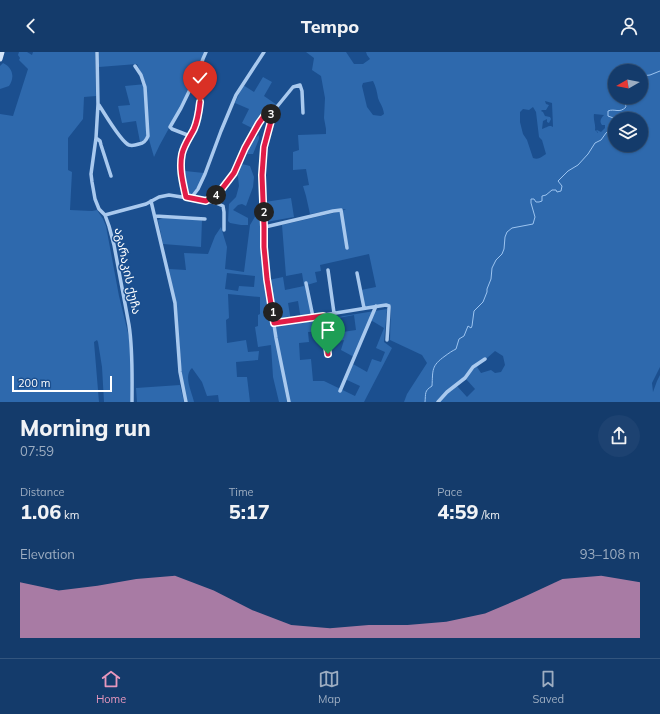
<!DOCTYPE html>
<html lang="en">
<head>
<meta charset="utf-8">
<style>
  :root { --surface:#143b6b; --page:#1d4271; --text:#f1f3f6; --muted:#9dadc1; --line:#33557e; --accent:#e797bd }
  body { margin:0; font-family:Mulish,"Noto Sans Georgian",sans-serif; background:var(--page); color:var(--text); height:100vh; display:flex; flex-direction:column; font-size:15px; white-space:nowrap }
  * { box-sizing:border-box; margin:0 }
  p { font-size:13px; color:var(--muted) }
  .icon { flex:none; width:22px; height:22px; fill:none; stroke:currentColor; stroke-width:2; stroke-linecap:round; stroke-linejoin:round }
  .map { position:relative; height:350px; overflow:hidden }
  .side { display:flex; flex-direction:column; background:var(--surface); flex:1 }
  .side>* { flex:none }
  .needle { width:26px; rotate:261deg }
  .tools { position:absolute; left:608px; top:12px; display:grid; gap:8px }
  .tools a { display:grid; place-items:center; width:40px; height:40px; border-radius:50%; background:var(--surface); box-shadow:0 1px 3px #0004,0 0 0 1px var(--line); font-size:20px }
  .scale { position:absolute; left:12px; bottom:10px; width:100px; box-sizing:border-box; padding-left:4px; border:2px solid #fff; border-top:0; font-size:11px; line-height:14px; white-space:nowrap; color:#fff; -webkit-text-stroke:3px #1b4f8f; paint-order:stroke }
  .pin { position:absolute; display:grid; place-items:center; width:34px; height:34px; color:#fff; margin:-41px -17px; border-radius:50% 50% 50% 0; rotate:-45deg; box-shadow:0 0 4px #0007 }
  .pin .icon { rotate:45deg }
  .km { position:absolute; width:20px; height:20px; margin:-10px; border-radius:50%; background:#222; color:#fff; font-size:11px; line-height:20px; text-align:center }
  .round { display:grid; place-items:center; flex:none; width:42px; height:42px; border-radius:21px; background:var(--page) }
  .head { display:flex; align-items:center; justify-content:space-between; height:68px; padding:0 20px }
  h1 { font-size:22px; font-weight:800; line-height:30px }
  .stats { display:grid; grid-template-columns:repeat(3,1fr); gap:6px; height:68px; padding:4px 20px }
  .stats div { display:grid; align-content:center }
  .stats b { font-size:20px; font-weight:800 }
  .stats small { font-size:11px; font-weight:400 }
  .stats p { font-size:11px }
  .chart { height:112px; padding:8px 20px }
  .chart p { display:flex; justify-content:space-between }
  .chart svg { width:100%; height:72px; margin-top:4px; fill:var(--accent); opacity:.7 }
  header { display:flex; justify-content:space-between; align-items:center; height:52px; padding:0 20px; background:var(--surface); font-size:18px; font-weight:800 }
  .menu { display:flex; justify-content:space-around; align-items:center; height:56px; border-top:1px solid var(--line); background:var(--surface); font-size:11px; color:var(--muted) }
  .menu a { display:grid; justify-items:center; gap:2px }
  .menu .selected { color:var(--accent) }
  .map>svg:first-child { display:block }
</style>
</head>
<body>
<header><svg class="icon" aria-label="back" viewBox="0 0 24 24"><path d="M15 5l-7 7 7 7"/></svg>Tempo<svg class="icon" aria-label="person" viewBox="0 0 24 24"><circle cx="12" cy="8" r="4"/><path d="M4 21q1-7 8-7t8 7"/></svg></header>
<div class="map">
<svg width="660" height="350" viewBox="0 0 660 350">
  <rect width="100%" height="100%" fill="#1b4f8f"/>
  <path fill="#2e69ad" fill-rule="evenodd" d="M 19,0 L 27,0 L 32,3 L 33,0 L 95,0 L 96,44 L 84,45 L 83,67 L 68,86 L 68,118 L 72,120 L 70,158 L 92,159 L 97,158 L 103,167 L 106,174 L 119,244 L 129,285 L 131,304 L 130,350 L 104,350 L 102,315 L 98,290 L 97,288 L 94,290 L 99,350 L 0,350 L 0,62 L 13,64 L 28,17 L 19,8 L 20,6 L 18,3 Z
    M 99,0 L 206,0 C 198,21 188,41 178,60 C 170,75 161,89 154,105 L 148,84 L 144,88 L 140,90 L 136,69 L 122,71 L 118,54 L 130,53 L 125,34 L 146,32 L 137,12 L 99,15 Z
    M 306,0 L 346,0 L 354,12 L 363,12 L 370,7 L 367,3 L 366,0 L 660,0 L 660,315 L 652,331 L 653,340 L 657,329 L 660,323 L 660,350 L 404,350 L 407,342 L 427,311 L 422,303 L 390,288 L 391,253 L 365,257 L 361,238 L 376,235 L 369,202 L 320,213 L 321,219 L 315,220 L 317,230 L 307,233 L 313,266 L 301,268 L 298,249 L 288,251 L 291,269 L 276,271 L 269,228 L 283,225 L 285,238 L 304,234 L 302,221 L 286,224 L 282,173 L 342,159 L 346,157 L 333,158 L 310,162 L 306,144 L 303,134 L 309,133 L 306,117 L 293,118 L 293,100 L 299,98 L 298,83 L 326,82 L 326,77 L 324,66 L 325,46 L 321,24 L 312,18 L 314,6 ZM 615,19 L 641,19 L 641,45 L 627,45 L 627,55 L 626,56 L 625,49 L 624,47 L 624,45 L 615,45 ZM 373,29 C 376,35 377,40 378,46 C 380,52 383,54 384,62 L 381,64 L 373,63 L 367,55 L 362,34 L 363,31 ZM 545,49 L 552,51 L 553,75 L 551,74 C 547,74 546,76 542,77 L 543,69 L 547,67 L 547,70 L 549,71 L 551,67 L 550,65 L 545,64 L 543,60 L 541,59 L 542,58 L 546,58 L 549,53 L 546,52 ZM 533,55 L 536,60 L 539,85 L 542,88 L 546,102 C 541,105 539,108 533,106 L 527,88 L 523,82 L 520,70 L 520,60 L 523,57 L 529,58 ZM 594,62 L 604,63 C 601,66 599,69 602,73 L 605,73 L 605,76 L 601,80 L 597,78 L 596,79 L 598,80 L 598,81 L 595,78 C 596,73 593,68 594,62 ZM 615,67 L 641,67 L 641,93 L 615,93 ZM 495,299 L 503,304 L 505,313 L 501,320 L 495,321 L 491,318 L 481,321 L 477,315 ZM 466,327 L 475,337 L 467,345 L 457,334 Z
    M 3,11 C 13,16 15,25 9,34 L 0,37 L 0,14 Z
    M 263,25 L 272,30 L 264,44 L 277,53 C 273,57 270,58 266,61 C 261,64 257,72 254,77 L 242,71 L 249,57 L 235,51 L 243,33 L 254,40 Z
    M 259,83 L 259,87 L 253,102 L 247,102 C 249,95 252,87 259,83 Z
    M 242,112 L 250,114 L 254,125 L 253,135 L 246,154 L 242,152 L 238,153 L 233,158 L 248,166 L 248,173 L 241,173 L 230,171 L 228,169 L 229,152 L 236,145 L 239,134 L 238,125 L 238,120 Z
    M 185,119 L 204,121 L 199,134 L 191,143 L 188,141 L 186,136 Z
    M 291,146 L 294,165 L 266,170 L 265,150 Z
    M 262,153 L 262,196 L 273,272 L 287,350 L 279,350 L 273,325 L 271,293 L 258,295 L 255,275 L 258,274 L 258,263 L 260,262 L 260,245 L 228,242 L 229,266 L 226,268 L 227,291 L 246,288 L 248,300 L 259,299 L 258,308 L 236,310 L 237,325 L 247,325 L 250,350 L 219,350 L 218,343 L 207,344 L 202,330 L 192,316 C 183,324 192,340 194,350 L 187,350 L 182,327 L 176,253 L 169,217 L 186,218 L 184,201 L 208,202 L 215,184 L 221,175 L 227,195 L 225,217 L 244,220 L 250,173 ZM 227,221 L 255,224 L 254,235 L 239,234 L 238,239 L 225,237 Z
    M 163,166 L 202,168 L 201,195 L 163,192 L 158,168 Z
    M 387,257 L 384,290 L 392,296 L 364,350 L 290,350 L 277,287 L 276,275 ZM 354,263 L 356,278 L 336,281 L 334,267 ZM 369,267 L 384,276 L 376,296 L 385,300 L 381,310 L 372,307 L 367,320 L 353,312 L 345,327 L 360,334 L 355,344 L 324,329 L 313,329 L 311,307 L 300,308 L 299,291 L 309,290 L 308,280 L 327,279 L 329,291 L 344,288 L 341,298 L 354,305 Z
    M 180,333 L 184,350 L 137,350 L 136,336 Z"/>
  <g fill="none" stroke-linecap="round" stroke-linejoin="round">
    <path stroke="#9cc4f0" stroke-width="1" d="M 641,24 L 650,23 L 660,19
      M 616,67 L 608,64 L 608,59 C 615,56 619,62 626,55 L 625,45
      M 425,350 C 426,341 424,339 432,334 C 433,318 431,314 445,304 C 449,301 452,299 456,297 L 459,287 L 464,284 L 468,274 L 471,276 L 472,274 L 474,259 L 483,250 L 487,240 L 487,237 L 491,227 L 492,216 L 496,208 L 502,202 L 504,197 L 505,185 L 507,180 L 512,176 L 533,172 L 535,165 L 531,151 L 531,147 L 534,147 L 536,150 L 539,150 L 542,149 L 542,144 L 546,143 L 552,138 L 556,138 L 557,140 L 561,139 L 562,134 L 558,129 L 568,119 L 578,113 L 588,102 L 595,91 L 601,88 L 606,81 L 615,73"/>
    <path stroke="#a9c9ee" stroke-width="3.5" d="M 97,0 L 98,52 L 96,86 L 91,122 L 92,130 L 95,147 L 99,157 L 105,163 L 109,174 L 114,193 L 129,273 C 133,298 132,324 132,350
      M 99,53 C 105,62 121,90 129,93 C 132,94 136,93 139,92 C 144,91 146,89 148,84 L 145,35 L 141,23 L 135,14
      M 271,62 L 293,35 L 300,33 L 302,39 L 303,61
      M 190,84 L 172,77 L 170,75 L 181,56 L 199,19
      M 96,86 L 100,89 L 101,93 L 111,124
      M 186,145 C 183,128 179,111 185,94 C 189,83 197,75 199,63 C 201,51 198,39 199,27 C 199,17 202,8 206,0
      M 191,146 L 198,137 L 205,122 L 221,79 L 236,43 L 264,0
      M 151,149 L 175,251 L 180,320 L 186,350
      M 207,149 L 215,143 L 221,138 L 233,121 L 245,96 L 259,71 L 264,65 L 271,62 L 271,69 L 264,95 L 262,123 L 265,175 L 264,195 L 267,227 L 276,286 L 289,350
      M 105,163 L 146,152 L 159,145 L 169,143 L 207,149 L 216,151 L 223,154 L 224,160 L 224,178
      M 155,164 L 205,167
      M 265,175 L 333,159 L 341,158 L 347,196
      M 328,218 L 334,261
      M 357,221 L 364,256
      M 306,231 L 313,265
      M 323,263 L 328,302
      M 274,271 L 373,255 L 386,253 L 389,254 L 389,256 L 387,288
      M 340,339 L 376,254
      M 438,350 L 447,340 L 465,326 L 473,315 L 485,307"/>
    <path stroke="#d6e6fa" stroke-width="5" d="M 0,7 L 2,0"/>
  </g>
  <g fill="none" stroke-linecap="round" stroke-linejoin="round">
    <defs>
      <path id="route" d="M 200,50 C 199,59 198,68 194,77 C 190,85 184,93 182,102 C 179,117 183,131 186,145 L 206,149 L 215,143 L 221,138 L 234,121 L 245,96 L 259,71 L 264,64 L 271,62 L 271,69 L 264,95 L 262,123 L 264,175 L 264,195 L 267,227 L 274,271 L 323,264 L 328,302"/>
    </defs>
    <use href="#route" stroke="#fff" stroke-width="8"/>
    <use href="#route" stroke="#e11d48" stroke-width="5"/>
  </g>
  <g text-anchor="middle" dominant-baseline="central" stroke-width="3" stroke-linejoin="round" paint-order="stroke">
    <g font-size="12" fill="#fff" stroke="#1b4f8f">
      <text transform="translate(128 219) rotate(78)">აგარაკის ქუჩა</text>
    </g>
  </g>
</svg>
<div class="tools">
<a><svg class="needle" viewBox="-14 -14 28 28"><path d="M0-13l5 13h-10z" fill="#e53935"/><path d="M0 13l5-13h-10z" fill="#9dadc1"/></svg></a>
<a><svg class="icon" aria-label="layers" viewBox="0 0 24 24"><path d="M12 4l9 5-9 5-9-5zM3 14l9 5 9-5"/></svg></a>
</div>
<div class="scale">200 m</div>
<div class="pin" style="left:328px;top:302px;background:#1e9e55"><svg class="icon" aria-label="arrive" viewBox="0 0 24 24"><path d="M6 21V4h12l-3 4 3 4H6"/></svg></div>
<div class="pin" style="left:200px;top:50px;background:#d93025"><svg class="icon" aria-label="check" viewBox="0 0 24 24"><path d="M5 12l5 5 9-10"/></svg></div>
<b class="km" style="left:273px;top:260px">1</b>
<b class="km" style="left:264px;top:160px">2</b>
<b class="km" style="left:271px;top:62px">3</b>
<b class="km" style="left:216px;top:143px">4</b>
</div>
<section class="side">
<div class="head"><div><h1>Morning run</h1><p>07:59</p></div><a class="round"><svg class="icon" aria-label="share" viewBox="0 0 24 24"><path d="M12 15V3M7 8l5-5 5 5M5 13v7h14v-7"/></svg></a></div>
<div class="stats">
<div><p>Distance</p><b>1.06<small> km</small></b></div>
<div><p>Time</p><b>5:17</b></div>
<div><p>Pace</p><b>4:59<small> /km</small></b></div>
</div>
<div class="chart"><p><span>Elevation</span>93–108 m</p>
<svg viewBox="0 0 160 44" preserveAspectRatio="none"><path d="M0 44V10L10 15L20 12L30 8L40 6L50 15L60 27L70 36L80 38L90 36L100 36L110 34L120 29L130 19L140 8L150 6L160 10V44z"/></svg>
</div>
</section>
<nav class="menu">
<a class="selected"><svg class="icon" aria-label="home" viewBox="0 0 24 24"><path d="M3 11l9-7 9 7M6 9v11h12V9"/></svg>Home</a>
<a><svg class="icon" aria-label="map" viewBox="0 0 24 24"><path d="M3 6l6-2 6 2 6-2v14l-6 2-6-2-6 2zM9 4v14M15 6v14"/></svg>Map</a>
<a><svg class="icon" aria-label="saved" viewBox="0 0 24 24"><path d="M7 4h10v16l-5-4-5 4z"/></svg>Saved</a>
</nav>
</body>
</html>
